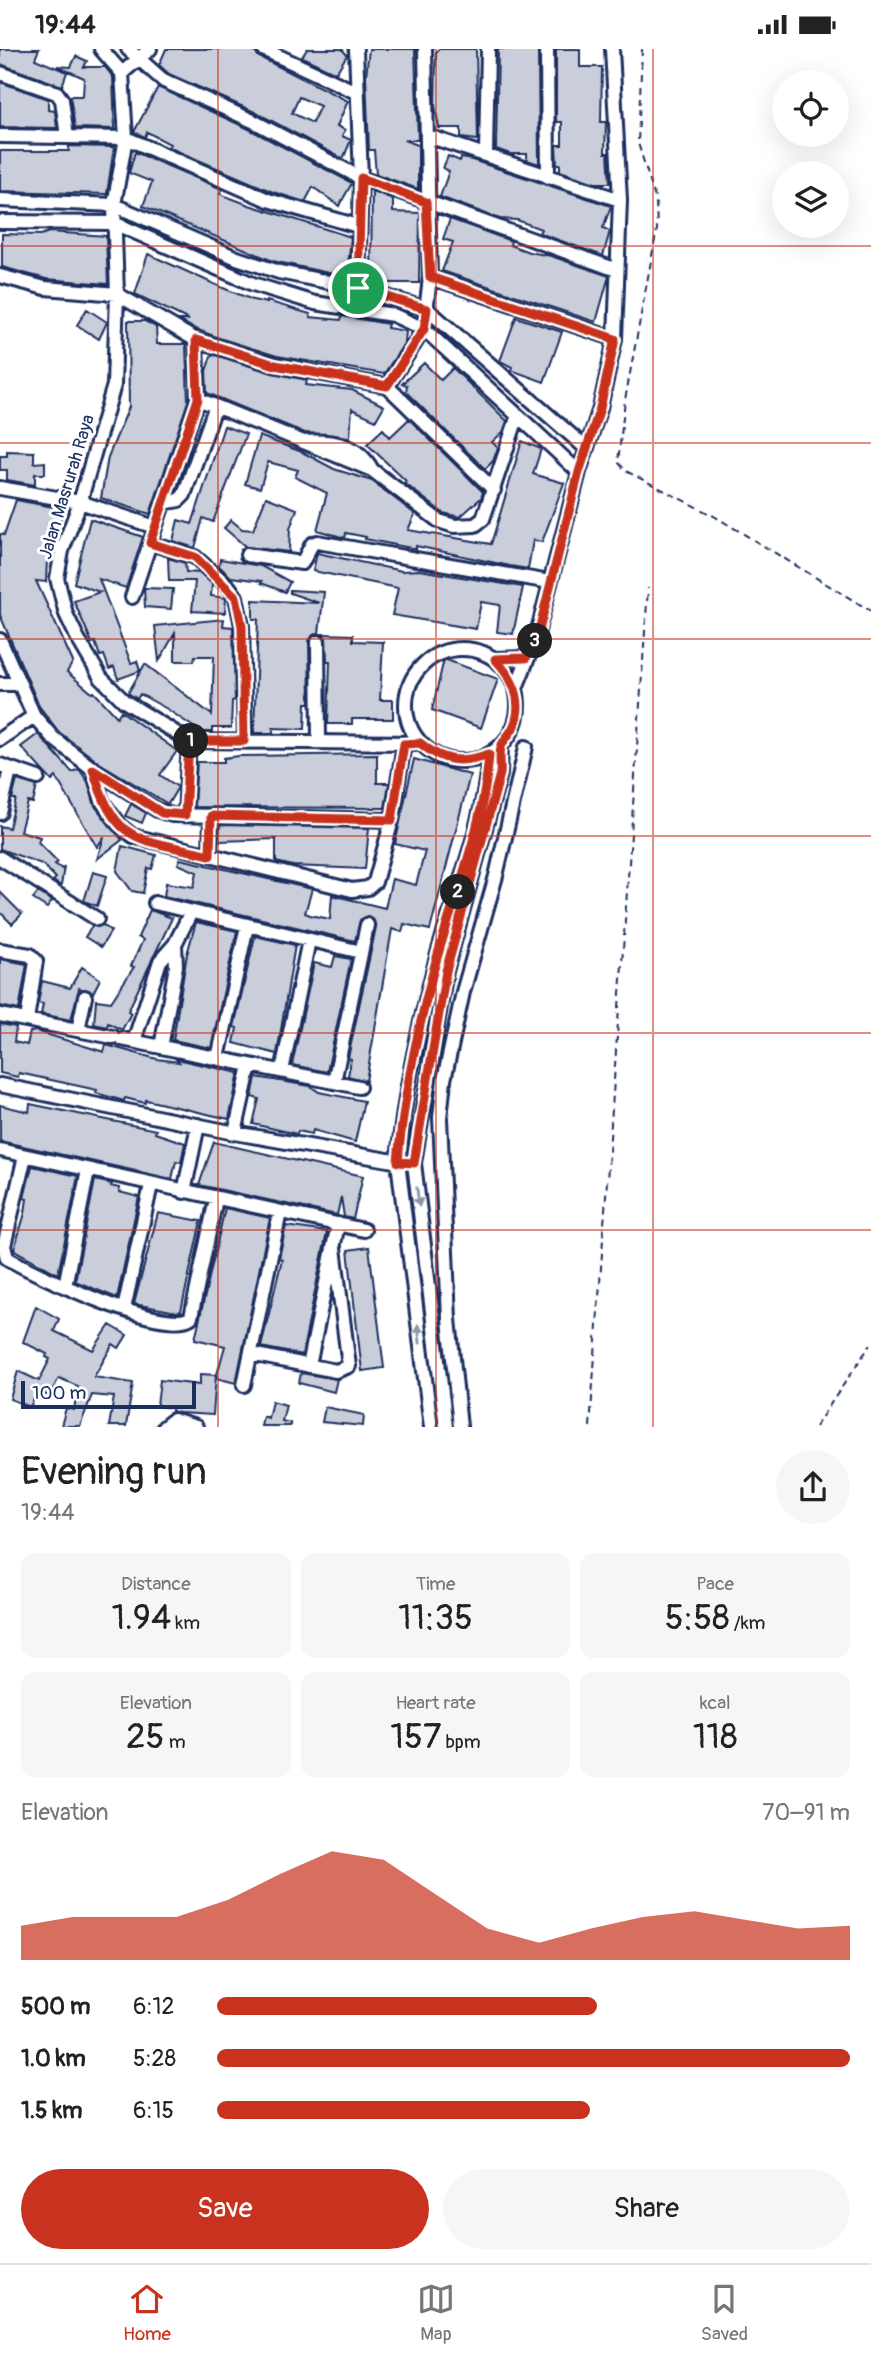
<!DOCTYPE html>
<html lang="en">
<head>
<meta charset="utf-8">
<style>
  :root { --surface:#fff; --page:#f6f6f6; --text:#222; --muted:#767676; --line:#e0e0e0; --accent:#c8321e }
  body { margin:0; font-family:Pangolin,sans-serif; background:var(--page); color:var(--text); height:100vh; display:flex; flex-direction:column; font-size:26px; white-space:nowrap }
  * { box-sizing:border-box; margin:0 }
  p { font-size:23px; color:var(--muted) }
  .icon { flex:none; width:38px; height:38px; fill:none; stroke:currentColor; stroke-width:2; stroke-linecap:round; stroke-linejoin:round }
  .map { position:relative; height:1378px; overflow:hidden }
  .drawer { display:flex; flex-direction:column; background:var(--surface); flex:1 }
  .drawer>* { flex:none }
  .tools { position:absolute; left:772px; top:21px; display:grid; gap:14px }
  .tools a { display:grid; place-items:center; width:77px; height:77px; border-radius:50%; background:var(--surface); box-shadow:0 7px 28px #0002; font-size:35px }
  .scale { position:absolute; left:21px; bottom:18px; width:175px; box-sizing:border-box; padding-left:7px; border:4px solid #1b2f5e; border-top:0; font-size:19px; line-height:24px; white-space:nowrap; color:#1b2f5e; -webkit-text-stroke:5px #fff; paint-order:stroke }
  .pin { position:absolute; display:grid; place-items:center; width:60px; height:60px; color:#fff; margin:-30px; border:4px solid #fff; border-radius:50%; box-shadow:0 2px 7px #0007 }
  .km { position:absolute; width:35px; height:35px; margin:-18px; border-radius:50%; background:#222; color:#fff; font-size:19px; line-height:35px; text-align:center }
  .round { display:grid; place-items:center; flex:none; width:74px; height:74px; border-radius:37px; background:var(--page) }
  .overview { display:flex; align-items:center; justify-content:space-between; height:119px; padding:0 21px }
  h1 { font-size:38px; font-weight:600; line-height:52px }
  .figures { display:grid; grid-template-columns:repeat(3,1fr); gap:10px; height:119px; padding:7px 21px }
  .figures div { display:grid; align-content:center; border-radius:14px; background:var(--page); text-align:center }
  .figures b { font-size:35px; font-weight:600 }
  .figures small { font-size:19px; font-weight:400 }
  .figures p { font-size:19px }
  .chart { height:196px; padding:14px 21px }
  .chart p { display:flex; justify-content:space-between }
  .chart svg { width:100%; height:126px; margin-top:7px; fill:var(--accent); opacity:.7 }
  .cta { display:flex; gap:14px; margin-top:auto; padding:14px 21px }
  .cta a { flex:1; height:80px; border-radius:42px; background:var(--accent); color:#fff; font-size:28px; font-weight:600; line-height:80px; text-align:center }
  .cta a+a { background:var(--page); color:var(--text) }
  ul { padding:0 21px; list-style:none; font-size:23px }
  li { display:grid; grid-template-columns:112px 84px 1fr; align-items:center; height:52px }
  li i { height:18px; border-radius:9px; background:var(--accent) }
  .status { display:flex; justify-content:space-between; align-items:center; height:49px; padding:0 35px; background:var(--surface); direction:ltr }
  .status svg { height:19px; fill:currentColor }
  .dock { display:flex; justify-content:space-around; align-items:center; height:98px; border-top:2px solid var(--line); background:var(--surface); font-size:19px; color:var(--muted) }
  .dock a { display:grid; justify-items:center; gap:4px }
  .dock .selected { color:var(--accent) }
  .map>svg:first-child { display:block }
</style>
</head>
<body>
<div class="status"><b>19:44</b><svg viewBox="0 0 49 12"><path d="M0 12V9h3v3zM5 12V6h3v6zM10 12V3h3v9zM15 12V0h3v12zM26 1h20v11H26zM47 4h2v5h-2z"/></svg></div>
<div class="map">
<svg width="871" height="1378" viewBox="0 0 871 1378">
  <rect width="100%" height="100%" fill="#fff"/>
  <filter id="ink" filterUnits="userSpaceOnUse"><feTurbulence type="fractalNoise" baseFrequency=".0143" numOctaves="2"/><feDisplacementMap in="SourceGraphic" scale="14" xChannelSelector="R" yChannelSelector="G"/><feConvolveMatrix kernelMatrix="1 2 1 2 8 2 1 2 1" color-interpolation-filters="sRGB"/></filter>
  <g filter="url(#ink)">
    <path fill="#caceda" stroke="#1b2f5e" stroke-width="2" fill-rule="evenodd" d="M 0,0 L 39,0 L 35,10 L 67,23 L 62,37 L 0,15 Z
      M 166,0 L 252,0 L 259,8 L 348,52 L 337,77 L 345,81 L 342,87 L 351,91 L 343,110 L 257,64 L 169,25 L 159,16 ZM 299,48 L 320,57 L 312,74 L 292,64 Z
      M 307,0 L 342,0 L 347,6 L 336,24 L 302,8 Z
      M 369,0 L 415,0 L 418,91 L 404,91 L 418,96 L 418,140 L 376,125 L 374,101 L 369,101 L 366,27 Z
      M 439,0 L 476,0 L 478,91 L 461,89 L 461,79 L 439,79 L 435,57 L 436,3 Z
      M 498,0 L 538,0 L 539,115 L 527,111 L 527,105 L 510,105 L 496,100 Z
      M 556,0 L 580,0 L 580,18 L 602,18 L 601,73 L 606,73 L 605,104 L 608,104 L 610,134 L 595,134 L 560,122 L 560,115 L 557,115 L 556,96 L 562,96 L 562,73 L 556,73 Z
      M 76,7 L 87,12 L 84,18 L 105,18 L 113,28 L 115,80 L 75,79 L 70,47 L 83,47 L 84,29 L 57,17 L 71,18 Z
      M 0,33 L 48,50 L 48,61 L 55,62 L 57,79 L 0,78 Z
      M 158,38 L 249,80 L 352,134 L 339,157 L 313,138 L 305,153 L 273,143 L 168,98 L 170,95 L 147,83 L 145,88 L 134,83 Z
      M 69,97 L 114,98 L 107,145 L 0,142 L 0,102 L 69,102 Z
      M 135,103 L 222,140 L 220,145 L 249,156 L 351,188 L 347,228 L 273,212 L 143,157 L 152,133 L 129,124 Z
      M 448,107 L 460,112 L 461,109 L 472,111 L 611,157 L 603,179 L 610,182 L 603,207 L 539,184 L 541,180 L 517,171 L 500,170 L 440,148 L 449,122 L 443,119 Z
      M 372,142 L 393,150 L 393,163 L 420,164 L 419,234 L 371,234 Z
      M 450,170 L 511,192 L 510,196 L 529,203 L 551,207 L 609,227 L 596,273 L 442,222 L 453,193 L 443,190 Z
      M 49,183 L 106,187 L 108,235 L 46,230 L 2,218 L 2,185 L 41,186 Z
      M 148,205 L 223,239 L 253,251 L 267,254 L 267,252 L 310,265 L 310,268 L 341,271 L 342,267 L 388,275 L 387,279 L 406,282 L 405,293 L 384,325 L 277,307 L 219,289 L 193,279 L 179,271 L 189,271 L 135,245 Z
      M 87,260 L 107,273 L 99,290 L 77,276 Z
      M 516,268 L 562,283 L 544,333 L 511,321 L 512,318 L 500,312 Z
      M 128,272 L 145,272 L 156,278 L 157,295 L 186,295 L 188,352 L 150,465 L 101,449 L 108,408 L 129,358 Z
      M 215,306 L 272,324 L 307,331 L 306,336 L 352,341 L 384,357 L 376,371 L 352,360 L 350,388 L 305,384 L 207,344 L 206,322 L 211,307 Z
      M 424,314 L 441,331 L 453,319 L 507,372 L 503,383 L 492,393 L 498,399 L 493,412 L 485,420 L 406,343 L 407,336 L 402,335 Z
      M 409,370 L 483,443 L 481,449 L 460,468 L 443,464 L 404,434 L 406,432 L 367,395 L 383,380 L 390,388 Z
      M 224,377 L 246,385 L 213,473 L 203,469 L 195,499 L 173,492 L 178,471 L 192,475 Z
      M 259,387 L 302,403 L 334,420 L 372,432 L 415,465 L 408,481 L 491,495 L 522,392 L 541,400 L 533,425 L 564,434 L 542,493 L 533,491 L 528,520 L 510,517 L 416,497 L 416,500 L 365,490 L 366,488 L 346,484 L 345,489 L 317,481 L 327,444 L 295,428 L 298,421 L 268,413 L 260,439 L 245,435 Z
      M 7,402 L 34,403 L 34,414 L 45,413 L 45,425 L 35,425 L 35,436 L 7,431 L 7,421 L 0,421 L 0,407 L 7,407 Z
      M 266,448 L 297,460 L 290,480 L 289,503 L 246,498 L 224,479 L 231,471 L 242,480 L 253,481 Z
      M 16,451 L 64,460 L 47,511 L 46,533 L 36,532 L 73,613 L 67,623 L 92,644 L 94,643 L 117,668 L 121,662 L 177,702 L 160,726 L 178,738 L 168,755 L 98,713 L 59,683 L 39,657 L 0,566 L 0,485 L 4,486 Z
      M 90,470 L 143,488 L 126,539 L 99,530 L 131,614 L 137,612 L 140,622 L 118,630 L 114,618 L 109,620 L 104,606 L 100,607 L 95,593 L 92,594 L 74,552 L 100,543 L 74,534 Z
      M 317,504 L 402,522 L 419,521 L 523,538 L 513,585 L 497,583 L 500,556 L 481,553 L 476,580 L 392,566 L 398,539 L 313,522 Z
      M 168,509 L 185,514 L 186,523 L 200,524 L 212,535 L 211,547 L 226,549 L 225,564 L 192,562 L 195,532 L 169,532 Z
      M 220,510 L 261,517 L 290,533 L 285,543 L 261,534 L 262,532 L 231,528 L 219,517 Z
      M 144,539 L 173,540 L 171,560 L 145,558 Z
      M 290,541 L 324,543 L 319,584 L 313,586 L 309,592 L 310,654 L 306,654 L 305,680 L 273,679 L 273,684 L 254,684 L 258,570 L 253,570 L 253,551 L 319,554 L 290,544 Z
      M 224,570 L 223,577 L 233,578 L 235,651 L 232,652 L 231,679 L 212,679 L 212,683 L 195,683 L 195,679 L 167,660 L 140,645 L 137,650 L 128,644 L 145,615 L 212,666 L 214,607 L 195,607 L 194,612 L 175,612 L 175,584 L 159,612 L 155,577 Z
      M 322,585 L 353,586 L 353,592 L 383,593 L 380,651 L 393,651 L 393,670 L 352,670 L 352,675 L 328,675 L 330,612 L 327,612 L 326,589 Z
      M 444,610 L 498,630 L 481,679 L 432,661 Z
      M 38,685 L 72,723 L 79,720 L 88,733 L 95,757 L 122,791 L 97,810 L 104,788 L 97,798 L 56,728 L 52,732 L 21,698 Z
      M 377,705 L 377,734 L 389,734 L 385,759 L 194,758 L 197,713 L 224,713 L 224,709 L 239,707 Z
      M 414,710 L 470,726 L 430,881 L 404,875 L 402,883 L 392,880 L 366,1032 L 348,1027 L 351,1010 L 348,1009 L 376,878 L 373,870 L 368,867 L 360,871 L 355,892 L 164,847 L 166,834 L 194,838 L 197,823 L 178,815 L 180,810 L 312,840 L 305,864 L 310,866 L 330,870 L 332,846 L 385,859 L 392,830 L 416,836 L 425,802 L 395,795 Z
      M 17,731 L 37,737 L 33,754 L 28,753 L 20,782 L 40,788 L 38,793 L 58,813 L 55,815 L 62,820 L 64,817 L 61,837 L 53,832 L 56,829 L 42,815 L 0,800 L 0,777 L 9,779 L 16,750 L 12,750 Z
      M 131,755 L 146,764 L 142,774 L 125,767 Z
      M 220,776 L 369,779 L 365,820 L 293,817 L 276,813 L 276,790 L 219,792 Z
      M 122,797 L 156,806 L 152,820 L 148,819 L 143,844 L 132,842 L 117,822 Z
      M 93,823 L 107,827 L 97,857 L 84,852 Z
      M 0,843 L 22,865 L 12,875 L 0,863 Z
      M 38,843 L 52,852 L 47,859 L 33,850 Z
      M 150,861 L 172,869 L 128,962 L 131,964 L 122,981 L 108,974 L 107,978 L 94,975 L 96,951 L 111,953 L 134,918 L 131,917 L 143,891 L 138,888 Z
      M 196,873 L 237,882 L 211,999 L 173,991 L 187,905 Z
      M 103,876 L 111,882 L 101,898 L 85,888 L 92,877 Z
      M 255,887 L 295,896 L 277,1005 L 234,994 L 237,979 L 234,978 Z
      M 335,907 L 351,910 L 327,1023 L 292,1016 L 314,914 L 332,918 Z
      M 0,910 L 27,915 L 19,961 L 0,957 Z
      M 82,918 L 100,930 L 93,944 L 79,939 L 71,971 L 41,965 L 43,955 L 38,954 L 42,932 L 70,939 Z
      M 0,975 L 16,978 L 14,993 L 27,996 L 30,983 L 36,982 L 104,1003 L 106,996 L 157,1010 L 179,1013 L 176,1010 L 239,1024 L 229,1070 L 146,1051 L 145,1054 L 125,1049 L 124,1052 L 96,1044 L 97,1041 L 19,1024 L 18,1028 L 0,1024 Z
      M 256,1028 L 310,1037 L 319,1043 L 364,1052 L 355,1093 L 313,1081 L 312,1085 L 298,1082 L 297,1085 L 253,1075 L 259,1050 L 252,1048 Z
      M 30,1055 L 156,1081 L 155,1084 L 185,1094 L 181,1113 L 176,1112 L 172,1130 L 0,1092 L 0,1056 L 29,1063 Z
      M 214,1093 L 363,1127 L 353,1170 L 344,1168 L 341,1148 L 337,1166 L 199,1136 Z
      M 32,1117 L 78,1127 L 58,1225 L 14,1201 L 25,1164 L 27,1150 L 24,1149 Z
      M 95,1131 L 112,1135 L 111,1137 L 119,1139 L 119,1143 L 139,1148 L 117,1249 L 75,1232 Z
      M 225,1159 L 270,1169 L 236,1334 L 216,1329 L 225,1297 L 195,1290 Z
      M 158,1164 L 201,1172 L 181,1262 L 177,1263 L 134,1255 Z
      M 286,1177 L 327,1183 L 302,1306 L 261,1298 L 282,1210 L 279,1209 Z
      M 369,1198 L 384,1319 L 362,1322 L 348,1201 Z
      M 36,1257 L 59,1270 L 54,1282 L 93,1301 L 110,1276 L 127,1286 L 119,1299 L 113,1295 L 94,1328 L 133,1334 L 126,1377 L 109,1377 L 114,1348 L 92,1346 L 80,1377 L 61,1377 L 66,1359 L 74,1361 L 78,1337 L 59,1329 L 49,1347 L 38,1342 L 30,1358 L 10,1350 L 18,1322 L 39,1332 L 50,1310 L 46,1308 L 47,1305 L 23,1293 Z
      M 301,1324 L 337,1330 L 334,1343 L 299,1334 Z
      M 200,1325 L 216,1326 L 213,1366 L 179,1364 L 172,1362 L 172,1359 L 157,1357 L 160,1331 L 200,1336 Z
      M 272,1352 L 286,1356 L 282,1372 L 290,1374 L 290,1377 L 261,1377 L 263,1367 L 268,1369 Z
      M 325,1358 L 364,1366 L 363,1377 L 322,1373 Z"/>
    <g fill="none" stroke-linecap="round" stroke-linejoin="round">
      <defs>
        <path id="street" d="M 101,0 L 122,24 L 126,89 L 114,156 L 117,245 L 114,336 L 80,453 L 62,502 L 57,529 L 66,565 L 77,588 L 101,629 L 124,652 L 189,692 L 420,694
          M 128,0 L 164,32 L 253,72 L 361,129 L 617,221
          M 263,0 L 356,43
          M 356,0 L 361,129 L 358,239
          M 547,0 L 548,128
          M 0,24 L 57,44 L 62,51 L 67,88
          M 122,24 L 150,0
          M 0,87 L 126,89 L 268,151 L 358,177
          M 428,87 L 620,151
          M 486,104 L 488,0
          M 0,151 L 114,156 L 237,209 L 279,223 L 358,239 L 427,260 L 587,400
          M 0,173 L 114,174 L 253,235 L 315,254 L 393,266 L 424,280 L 579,423 L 536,589 L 516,639
          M 0,227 L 45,239 L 117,245 L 196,291 L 275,316 L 387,337 L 494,441
          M 430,228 L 615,290
          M 387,337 L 424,280 L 430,228 L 425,0
          M 198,350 L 372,421 L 439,472 L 454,477 L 475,476 L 483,470 L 517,369
          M 303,393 C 331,391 358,394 372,421
          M 579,423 L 600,359 L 615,290 L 620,151 L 612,0
          M 0,439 L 80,453 L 155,478
          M 163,454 L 179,451 L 184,446 L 215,359
          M 150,494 L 195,508 L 229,538 L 236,548 L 242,577 L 245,692
          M 247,506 L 302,514 L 312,495 L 317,493 L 550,533
          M 132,548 L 198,350 L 196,291
          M 0,591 L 34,667 L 53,689 L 93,720 L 102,752 L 119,776 L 133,787 L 352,841 L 368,839 L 375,833 L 392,771 L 404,695
          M 318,593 L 319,693
          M406 656a56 56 0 1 1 112 0a56 56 0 1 1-112 0Z
          M 495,610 L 526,609
          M 0,635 L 20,635
          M 0,690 L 34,667
          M 0,716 L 38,729
          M 93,720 L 157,761 L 172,766 L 392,771
          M 0,764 L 10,721
          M 185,766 L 189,692
          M 210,806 L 211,767
          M 0,809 L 97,870
          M 155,854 L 361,903
          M 0,901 L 30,906 L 36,912 L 27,971
          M 0,966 L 113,988
          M 78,981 L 85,948
          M 122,990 L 359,1038
          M 134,992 L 160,912 L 175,895 L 190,865
          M 161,998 L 176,917 L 175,895
          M 218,1009 L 247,877
          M 282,1022 L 309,891
          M 334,1033 L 367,876
          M 0,1036 L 235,1084 L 405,1114
          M 235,1084 L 250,1016
          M 0,1101 L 364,1181
          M 25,1107 L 4,1197 L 7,1209 C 34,1225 167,1288 191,1268 L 216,1150
          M 184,1143 L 198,1076
          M 65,1237 L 88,1121
          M 124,1260 L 151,1136
          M 251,1305 L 336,1322 L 349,1317 L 334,1199
          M 309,1317 L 338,1175
          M 244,1336 L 280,1163
          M 164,1378 L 173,1371 L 196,1378
          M 431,1378 L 398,1113 C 403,1050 417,985 433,923 C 451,851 484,780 489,705
          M 446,1378 L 414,1114 L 446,922 L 500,725 L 501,697
          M 460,1378 L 449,1270 L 440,1069 L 444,1031 L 463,943 L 496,827 L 526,698"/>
      </defs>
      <use href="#street" stroke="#1b2f5e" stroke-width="18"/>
      <path stroke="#1b2f5e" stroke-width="2" stroke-dasharray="7 5" stroke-linecap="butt" d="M 642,0 L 638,94 L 656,152 L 657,180 L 625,351 L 618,413 L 626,422 L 714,467 L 871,562
        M 590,1378 L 648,539
        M 815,1378 L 871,1295"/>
      <use href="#street" stroke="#fff" stroke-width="12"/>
    </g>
    <defs><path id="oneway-solid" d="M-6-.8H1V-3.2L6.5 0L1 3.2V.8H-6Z" transform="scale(1.75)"/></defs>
    <g fill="#8d97ae">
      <use href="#oneway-solid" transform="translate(418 1148) rotate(83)"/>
      <use href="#oneway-solid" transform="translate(419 1285) rotate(-97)"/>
    </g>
  </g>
  <g fill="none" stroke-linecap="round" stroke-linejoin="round" filter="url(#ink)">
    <defs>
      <path id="route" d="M 361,129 L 426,153 L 430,228 L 615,290 L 600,359 L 579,423 L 537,589 L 526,609 L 495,610 C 513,629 525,653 513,679 C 510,685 503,692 501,698 C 499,706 501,717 500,725 L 446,922 L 414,1114 L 398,1113 C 403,1050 417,984 433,923 C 452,851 484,780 489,705 C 461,715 443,713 420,694 L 404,695 L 392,771 L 211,767 L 210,806 C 139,789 116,798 93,720 L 162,764 L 185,766 L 189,692 L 244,692 L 242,577 L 236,548 L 195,508 L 150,494 L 198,350 L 196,291 L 275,316 L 387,337 L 424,280 L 427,260 L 358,239 Z"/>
    </defs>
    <use href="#route" stroke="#fff" stroke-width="14"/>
    <use href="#route" stroke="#c8321e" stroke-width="9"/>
  </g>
  <path fill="none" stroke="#c8321e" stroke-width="2" stroke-opacity="0.55" d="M 218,0 L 218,1378M 436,0 L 436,1378M 653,0 L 653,1378M 0,197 L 871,197M 0,394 L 871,394M 0,590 L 871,590M 0,787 L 871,787M 0,984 L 871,984M 0,1181 L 871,1181"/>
  <g text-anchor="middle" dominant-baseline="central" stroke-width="6" stroke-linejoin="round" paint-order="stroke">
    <g font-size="18" fill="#1b2f5e" stroke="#fff">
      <text transform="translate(67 438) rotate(-73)">Jalan Masrurah Raya</text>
    </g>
  </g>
</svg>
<div class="tools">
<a><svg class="icon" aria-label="locate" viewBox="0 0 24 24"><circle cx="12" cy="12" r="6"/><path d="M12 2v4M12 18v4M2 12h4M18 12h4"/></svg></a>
<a><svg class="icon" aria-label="layers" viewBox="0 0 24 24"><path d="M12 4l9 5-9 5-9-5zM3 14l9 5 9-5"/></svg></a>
</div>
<div class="scale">100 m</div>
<div class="pin" style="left:358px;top:239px;background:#1e9e55"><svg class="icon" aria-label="arrive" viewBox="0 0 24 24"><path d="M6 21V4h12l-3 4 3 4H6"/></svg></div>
<b class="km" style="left:191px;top:692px">1</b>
<b class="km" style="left:458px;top:843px">2</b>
<b class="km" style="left:535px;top:592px">3</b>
</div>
<section class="drawer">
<div class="overview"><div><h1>Evening run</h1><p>19:44</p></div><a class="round"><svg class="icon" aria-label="share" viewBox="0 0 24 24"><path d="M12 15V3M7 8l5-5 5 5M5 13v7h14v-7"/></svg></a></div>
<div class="figures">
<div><p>Distance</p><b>1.94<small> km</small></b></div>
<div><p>Time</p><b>11:35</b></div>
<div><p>Pace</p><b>5:58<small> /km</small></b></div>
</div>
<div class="figures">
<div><p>Elevation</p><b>25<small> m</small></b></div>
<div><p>Heart rate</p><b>157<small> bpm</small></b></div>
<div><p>kcal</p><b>118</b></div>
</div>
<div class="chart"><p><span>Elevation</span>70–91 m</p>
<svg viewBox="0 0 160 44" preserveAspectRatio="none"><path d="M0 44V32L10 29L20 29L30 29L40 23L50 14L60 6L70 9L80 21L90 33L100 38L110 33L120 29L130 27L140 30L150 33L160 32V44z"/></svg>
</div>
<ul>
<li><b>500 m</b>6:12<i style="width:60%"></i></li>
<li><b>1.0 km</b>5:28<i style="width:100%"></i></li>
<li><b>1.5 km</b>6:15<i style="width:59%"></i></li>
</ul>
<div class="cta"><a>Save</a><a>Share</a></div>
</section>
<nav class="dock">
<a class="selected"><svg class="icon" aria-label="home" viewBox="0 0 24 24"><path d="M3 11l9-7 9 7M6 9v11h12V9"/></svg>Home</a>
<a><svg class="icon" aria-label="map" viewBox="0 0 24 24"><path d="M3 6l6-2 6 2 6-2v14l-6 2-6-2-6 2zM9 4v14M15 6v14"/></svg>Map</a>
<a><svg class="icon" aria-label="saved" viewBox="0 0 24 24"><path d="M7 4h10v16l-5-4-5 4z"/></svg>Saved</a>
</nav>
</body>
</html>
